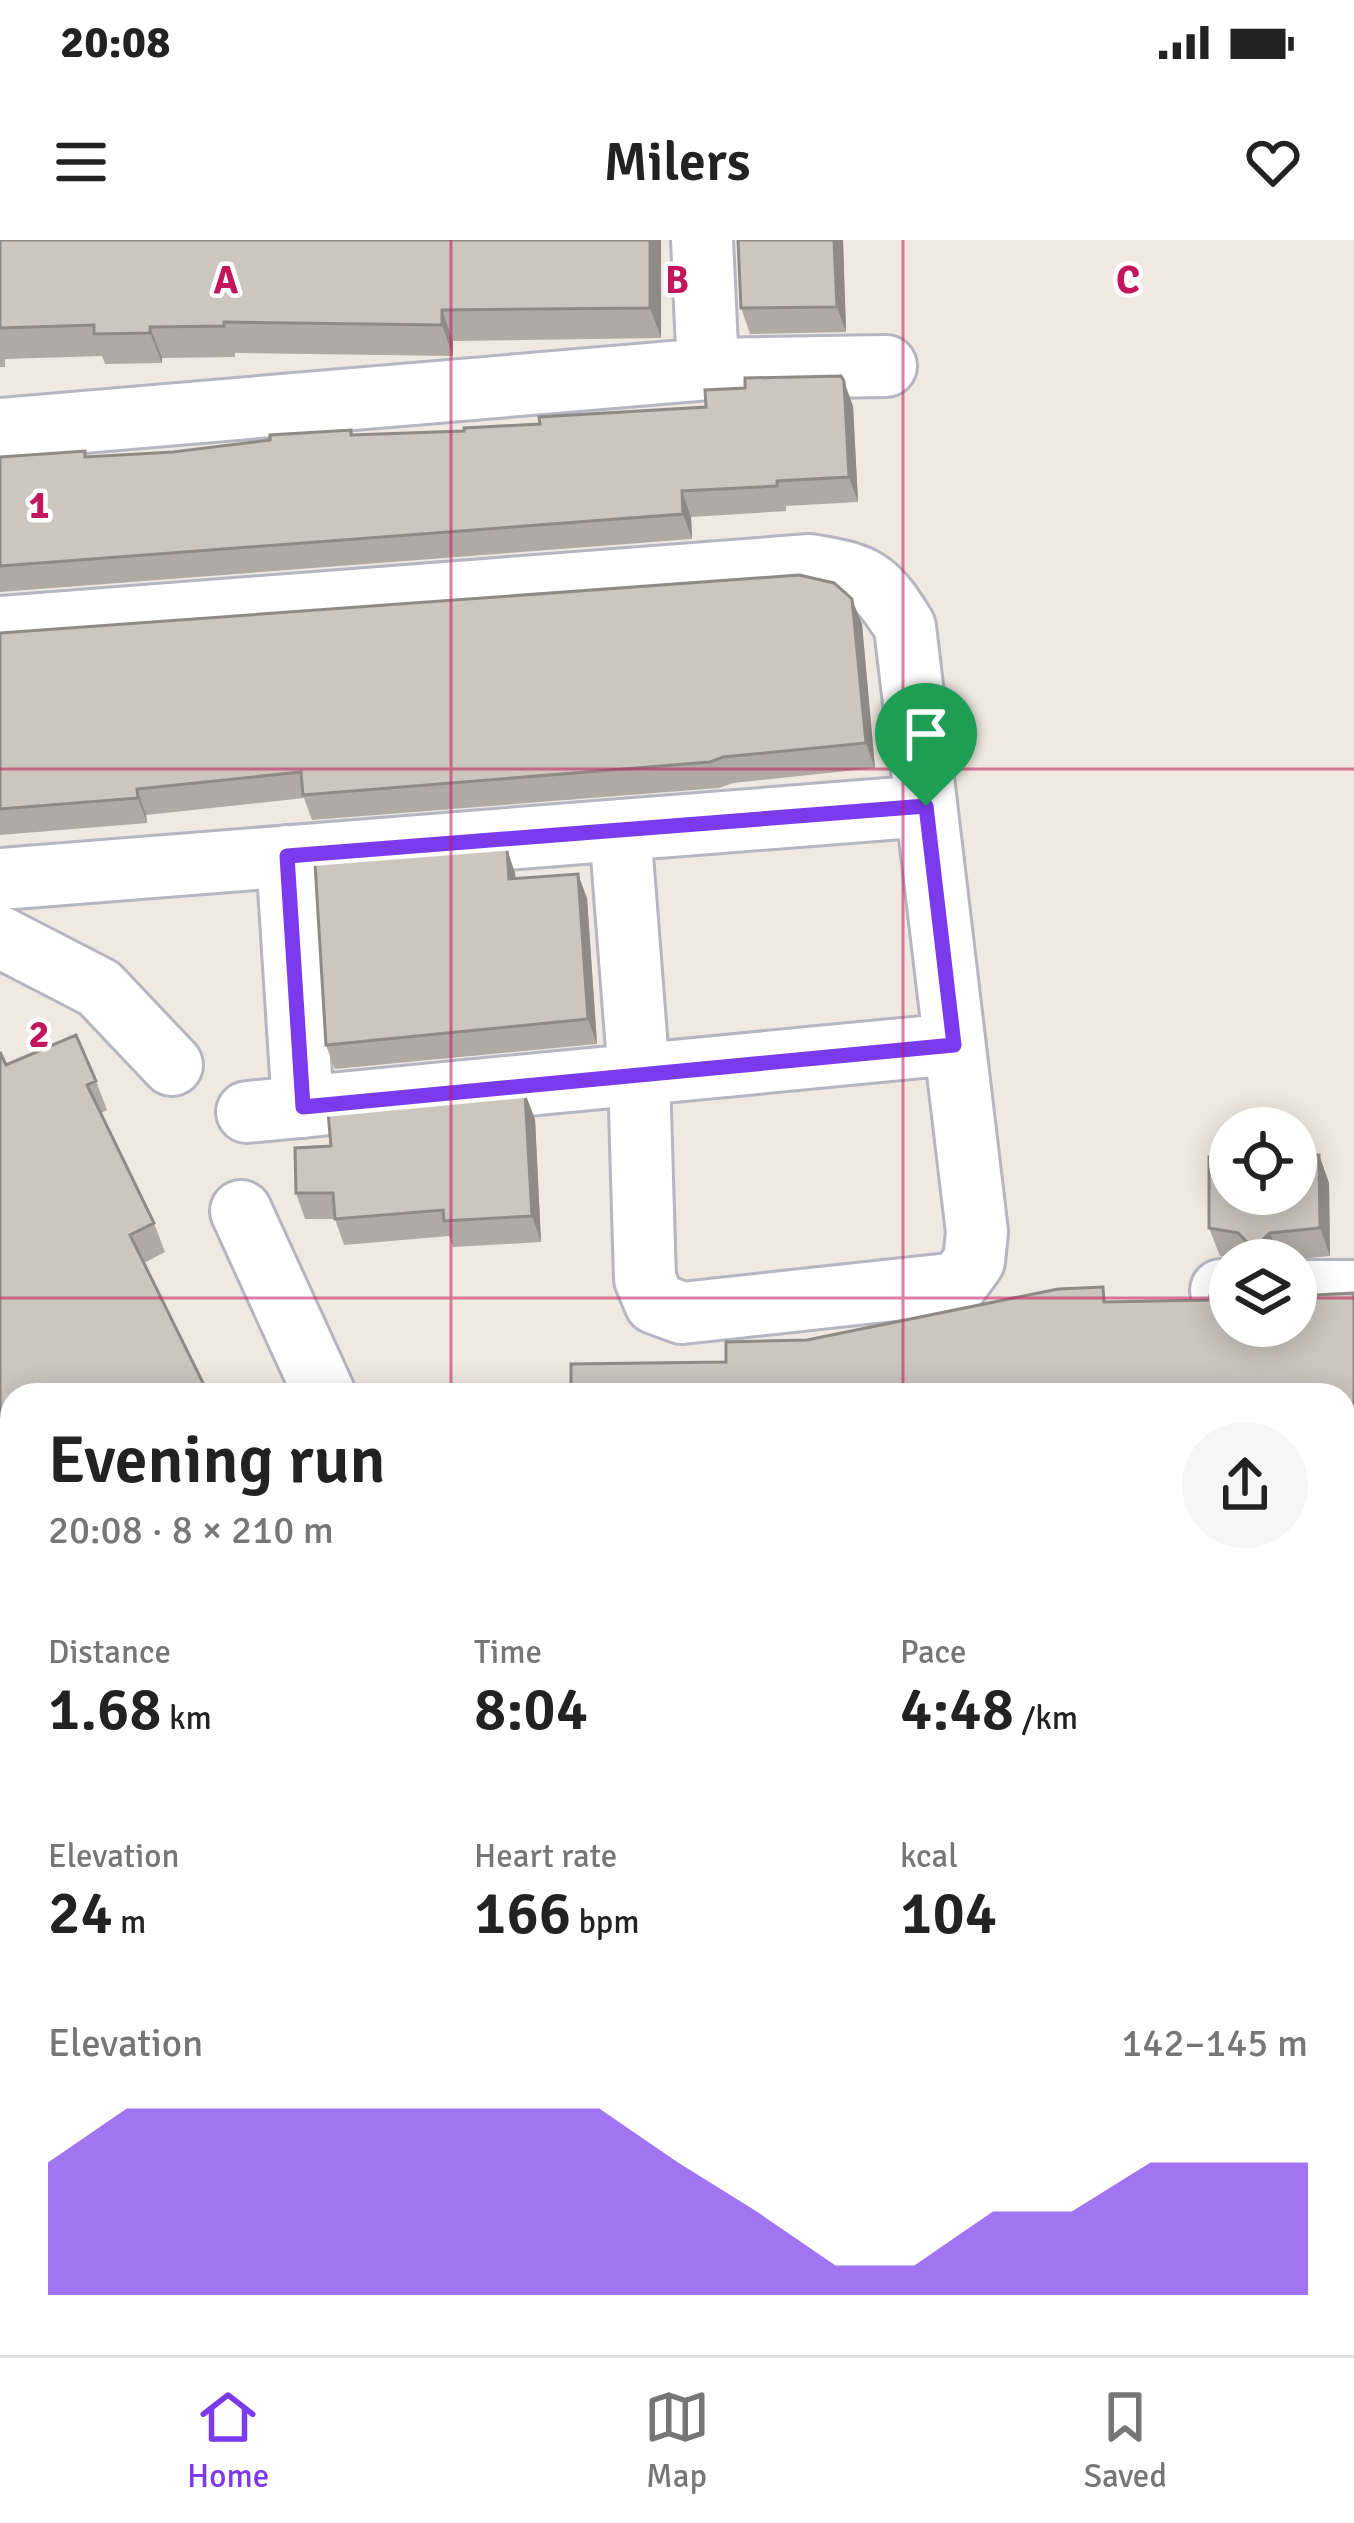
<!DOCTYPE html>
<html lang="en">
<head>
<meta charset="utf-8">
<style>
  :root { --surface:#fff; --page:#f6f6f6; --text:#222; --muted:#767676; --line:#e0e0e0; --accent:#7c3aed }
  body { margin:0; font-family:Signika,sans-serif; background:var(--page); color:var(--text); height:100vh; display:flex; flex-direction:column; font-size:45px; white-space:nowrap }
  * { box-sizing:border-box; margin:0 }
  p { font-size:39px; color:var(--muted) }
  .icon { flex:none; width:66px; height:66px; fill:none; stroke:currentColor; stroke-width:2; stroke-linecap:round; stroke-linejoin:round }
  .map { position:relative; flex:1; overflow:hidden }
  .drawer { position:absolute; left:0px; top:1143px; width:1356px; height:972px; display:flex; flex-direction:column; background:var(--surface); border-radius:36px 36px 0 0; box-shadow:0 6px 30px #0003 }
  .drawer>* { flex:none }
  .buttons { position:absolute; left:1209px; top:867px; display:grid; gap:24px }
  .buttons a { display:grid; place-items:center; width:108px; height:108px; border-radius:50%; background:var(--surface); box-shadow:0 6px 30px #0003; font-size:60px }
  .pin { position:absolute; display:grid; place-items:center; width:102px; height:102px; color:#fff; margin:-123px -51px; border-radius:50% 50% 50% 0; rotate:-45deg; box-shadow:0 0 12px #0007 }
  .pin .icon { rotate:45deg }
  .round { display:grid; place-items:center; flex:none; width:126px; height:126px; border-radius:63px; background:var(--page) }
  .overview { display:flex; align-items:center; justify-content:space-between; height:204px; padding:0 48px }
  h1 { font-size:66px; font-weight:600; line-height:90px }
  .metrics { display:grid; grid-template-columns:repeat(3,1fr); gap:18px; height:204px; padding:12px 48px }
  .metrics div { display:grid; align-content:center }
  .metrics b { font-size:60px; font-weight:600 }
  .metrics small { font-size:33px; font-weight:400 }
  .metrics p { font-size:33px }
  .chart { height:336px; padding:24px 48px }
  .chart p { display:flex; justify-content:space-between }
  .chart svg { width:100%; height:216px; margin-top:12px; fill:var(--accent); opacity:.7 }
  .status { display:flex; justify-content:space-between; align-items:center; height:84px; padding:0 60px; background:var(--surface); direction:ltr }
  .status svg { height:33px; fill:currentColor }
  header { display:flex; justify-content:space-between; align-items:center; height:156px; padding:0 48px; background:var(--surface); font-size:54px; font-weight:600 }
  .tabs { display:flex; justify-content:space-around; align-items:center; height:168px; border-top:3px solid var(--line); background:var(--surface); font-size:33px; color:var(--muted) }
  .tabs a { display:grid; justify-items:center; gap:6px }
  .tabs .active { color:var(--accent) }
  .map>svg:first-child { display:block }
</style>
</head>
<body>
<div class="status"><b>20:08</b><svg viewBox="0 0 49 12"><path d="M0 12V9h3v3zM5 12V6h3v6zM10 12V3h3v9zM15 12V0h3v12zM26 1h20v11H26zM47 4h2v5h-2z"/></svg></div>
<header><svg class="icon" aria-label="menu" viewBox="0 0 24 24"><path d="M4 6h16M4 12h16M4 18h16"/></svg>Milers<svg class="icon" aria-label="heart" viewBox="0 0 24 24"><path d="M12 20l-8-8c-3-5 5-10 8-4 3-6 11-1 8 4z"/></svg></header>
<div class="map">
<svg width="1354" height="2115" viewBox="0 0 1354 2115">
  <rect width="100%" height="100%" fill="#efe9e1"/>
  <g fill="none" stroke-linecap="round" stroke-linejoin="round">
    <defs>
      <path id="minor" d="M 708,129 L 886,126
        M 0,189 L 708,129 L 702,0
        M 0,387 L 810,325 C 865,334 876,339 905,387 L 977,992 L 974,1021 L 958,1043 L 682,1073 L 655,1063 L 645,1039 L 639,835 L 620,590
        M 287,616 L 303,867
        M 0,639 L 926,566
        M 0,697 L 99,748 L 172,825
        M 247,872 L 954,804
        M 241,971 L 325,1155
        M 1221,1050 L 1230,1050
        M 1296,1051 L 1354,1051"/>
      <path id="major" d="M 1344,1759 L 1354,1758
        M 0,1767 L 12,1794
        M 0,1932 L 12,1960
        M 81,2103 L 87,2115
        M 154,2103 L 160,2115"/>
    </defs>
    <use href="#minor" stroke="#b4b7c1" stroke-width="66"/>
    <use href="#major" stroke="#c9c9c9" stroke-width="72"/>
    <use href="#minor" stroke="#fff" stroke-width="60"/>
    <use href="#major" stroke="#f2d163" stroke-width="66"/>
    <path stroke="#a3a6b8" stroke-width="9" d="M 0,1803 L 12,1828
      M 0,1878 L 12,1902
      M 110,2103 L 116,2115
      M 143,2103 L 148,2115"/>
  </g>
  <path fill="#afaba4" d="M 0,0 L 661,0 L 661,98 L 453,101 L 453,116 L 235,113 L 235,117 L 162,118 L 162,123 L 105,124 L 102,116 L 5,119 L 5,127 L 0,127 Z
    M 843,0 L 846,92 L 750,94 L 741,68 Z
    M 853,166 L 858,262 L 786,266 L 786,271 L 691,277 L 692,299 L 0,352 L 0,217 L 85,211 L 87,217 L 173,212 L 353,195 L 464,191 Z
    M 862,384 L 875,528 L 733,543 L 719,548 L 312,580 L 304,558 L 146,575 L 147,583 L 0,595 L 0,393 Z
    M 507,609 L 516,639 L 587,658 L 597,804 L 335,829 L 326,805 Z
    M 0,812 L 6,825 L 96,841 L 107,870 L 101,873 L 154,983 L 165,1012 L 144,1023 L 12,1155 L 12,1386 L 0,1362 Z
    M 535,879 L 541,1002 L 453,1007 L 449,996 L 344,1005 L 335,979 L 305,979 L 296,953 L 331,906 Z
    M 1319,915 L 1329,943 L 1330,1016 L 1288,1020 L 1243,1020 L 1220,1016 L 1209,988 Z
    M 1354,1053 L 1354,1643 L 1344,1644 L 1344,1155 L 726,1122 L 807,1100 L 1108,1062 L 1230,1086 Z"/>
  <path fill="#8e8b86" d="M 650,0 L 661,0 L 661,98 L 650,68 Z
    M 834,0 L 843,0 L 846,92 L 837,67 Z
    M 442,70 L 453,101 L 453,116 L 442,85 Z
    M 150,87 L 162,118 L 162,123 L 150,93 Z
    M 844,141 L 853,166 L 858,262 L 849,237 Z
    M 682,251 L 691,277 L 692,299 L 683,274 Z
    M 852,359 L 862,384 L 875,528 L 866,503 Z
    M 137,549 L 146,575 L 147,583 L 138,558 Z
    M 507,609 L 515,633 L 518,663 L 509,639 Z
    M 578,634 L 587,658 L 597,804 L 588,779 Z
    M 525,853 L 535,879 L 541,1002 L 532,976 Z
    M 1319,915 L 1329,943 L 1330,1016 L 1320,988 Z
    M 1270,993 L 1280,1020 L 1254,1020 L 1253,1016 L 1257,1005 Z
    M 370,2103 L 410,2103 L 394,2115 L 374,2115 Z
    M 824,2103 L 830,2103 L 833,2115 L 827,2115 Z"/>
  <path fill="#cbc7bf" stroke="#8e8b86" stroke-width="3" d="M 0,0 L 650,0 L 650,68 L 442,70 L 442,85 L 224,82 L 224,86 L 150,87 L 150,93 L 94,94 L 94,85 L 0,88 Z
    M 738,0 L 834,0 L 837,67 L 741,68 Z
    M 841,136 L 844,141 L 849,237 L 777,241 L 777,246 L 682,251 L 683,274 L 0,326 L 0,217 L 85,211 L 85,217 L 173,212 L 270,200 L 270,195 L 351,190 L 351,195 L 464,191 L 464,188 L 540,184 L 539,177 L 706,167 L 705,150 L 745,148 L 745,138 Z
    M 799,335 L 834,343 L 852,359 L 866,503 L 723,517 L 710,522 L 303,555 L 301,532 L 137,549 L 138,558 L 0,569 L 0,393 Z
    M 507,609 L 509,639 L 578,634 L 588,779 L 326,805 L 315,624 Z
    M 76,795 L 96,841 L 87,845 L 154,983 L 130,995 L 209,1155 L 12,1155 L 12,1378 L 0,1354 L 0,812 L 6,825 Z
    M 525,853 L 532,976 L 444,981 L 443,970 L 335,979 L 333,953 L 296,953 L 295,908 L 331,906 L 328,872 Z
    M 1296,915 L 1319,915 L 1320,988 L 1270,993 L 1257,1005 L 1253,1016 L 1249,1004 L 1238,993 L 1209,988 L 1209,917 L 1230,916 L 1230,954 L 1296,954 Z
    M 1103,1047 L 1104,1062 L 1210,1060 L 1210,1055 L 1230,1052 L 1230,1086 L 1296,1086 L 1296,1056 L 1354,1053 L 1354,1614 L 1344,1614 L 1344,1155 L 571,1155 L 571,1124 L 726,1122 L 726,1102 L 807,1100 L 1058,1049 Z
    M 1354,1785 L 1354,2115 L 1263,2115 L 1262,2103 L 1344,2103 L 1344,1786 Z
    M 490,2103 L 513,2103 L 519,2115 L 465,2115 Z
    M 745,2103 L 824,2103 L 827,2115 L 747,2115 Z"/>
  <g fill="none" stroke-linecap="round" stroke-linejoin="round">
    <defs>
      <path id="route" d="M 926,566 L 954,805 L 303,867 L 287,616 Z"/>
    </defs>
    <use href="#route" stroke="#fff" stroke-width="24"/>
    <use href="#route" stroke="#7c3aed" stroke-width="15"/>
  </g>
  <path fill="none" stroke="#c2185b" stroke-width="3" stroke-opacity="0.55" d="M 451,0 L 451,1155M 903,0 L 903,1155M 0,529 L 1354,529M 0,1058 L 1230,1058M 1296,1058 L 1354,1058M 0,1586 L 12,1586M 1344,1586 L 1354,1586M 451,2103 L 451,2115M 903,2103 L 903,2115"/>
  <g font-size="39" text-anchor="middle" font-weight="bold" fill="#c2185b" stroke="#fff" stroke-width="9" stroke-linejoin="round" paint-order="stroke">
    <text x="226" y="53">A</text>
    <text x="677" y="53">B</text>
    <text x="1128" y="53">C</text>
    <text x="39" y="278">1</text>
    <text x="39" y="807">2</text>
  </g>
</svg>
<div class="buttons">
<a><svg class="icon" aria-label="locate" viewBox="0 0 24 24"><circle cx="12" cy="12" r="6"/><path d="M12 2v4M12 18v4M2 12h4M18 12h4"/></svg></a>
<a><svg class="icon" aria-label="layers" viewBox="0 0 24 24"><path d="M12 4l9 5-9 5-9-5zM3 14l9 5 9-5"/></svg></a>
</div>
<div class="pin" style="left:926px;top:566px;background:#1e9e55"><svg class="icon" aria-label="arrive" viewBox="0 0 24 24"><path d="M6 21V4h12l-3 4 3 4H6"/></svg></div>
<section class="drawer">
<div class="overview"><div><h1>Evening run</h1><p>20:08 · 8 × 210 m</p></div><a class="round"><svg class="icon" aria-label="share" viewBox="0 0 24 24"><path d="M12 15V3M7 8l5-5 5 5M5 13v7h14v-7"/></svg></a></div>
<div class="metrics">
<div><p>Distance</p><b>1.68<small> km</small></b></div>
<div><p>Time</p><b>8:04</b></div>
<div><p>Pace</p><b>4:48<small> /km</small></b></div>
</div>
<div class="metrics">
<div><p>Elevation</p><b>24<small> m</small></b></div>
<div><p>Heart rate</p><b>166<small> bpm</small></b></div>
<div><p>kcal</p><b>104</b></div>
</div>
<div class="chart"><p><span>Elevation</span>142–145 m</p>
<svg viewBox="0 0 160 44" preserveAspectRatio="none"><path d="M0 44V17L10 6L20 6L30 6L40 6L50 6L60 6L70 6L80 17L90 27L100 38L110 38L120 27L130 27L140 17L150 17L160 17V44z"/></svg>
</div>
</section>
</div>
<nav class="tabs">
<a class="active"><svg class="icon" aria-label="home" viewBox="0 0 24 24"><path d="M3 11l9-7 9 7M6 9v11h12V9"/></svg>Home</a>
<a><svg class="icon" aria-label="map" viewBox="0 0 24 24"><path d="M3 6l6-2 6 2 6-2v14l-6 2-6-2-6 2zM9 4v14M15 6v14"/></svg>Map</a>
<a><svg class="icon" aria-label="saved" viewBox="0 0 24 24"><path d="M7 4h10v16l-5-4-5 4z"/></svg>Saved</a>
</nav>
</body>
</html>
